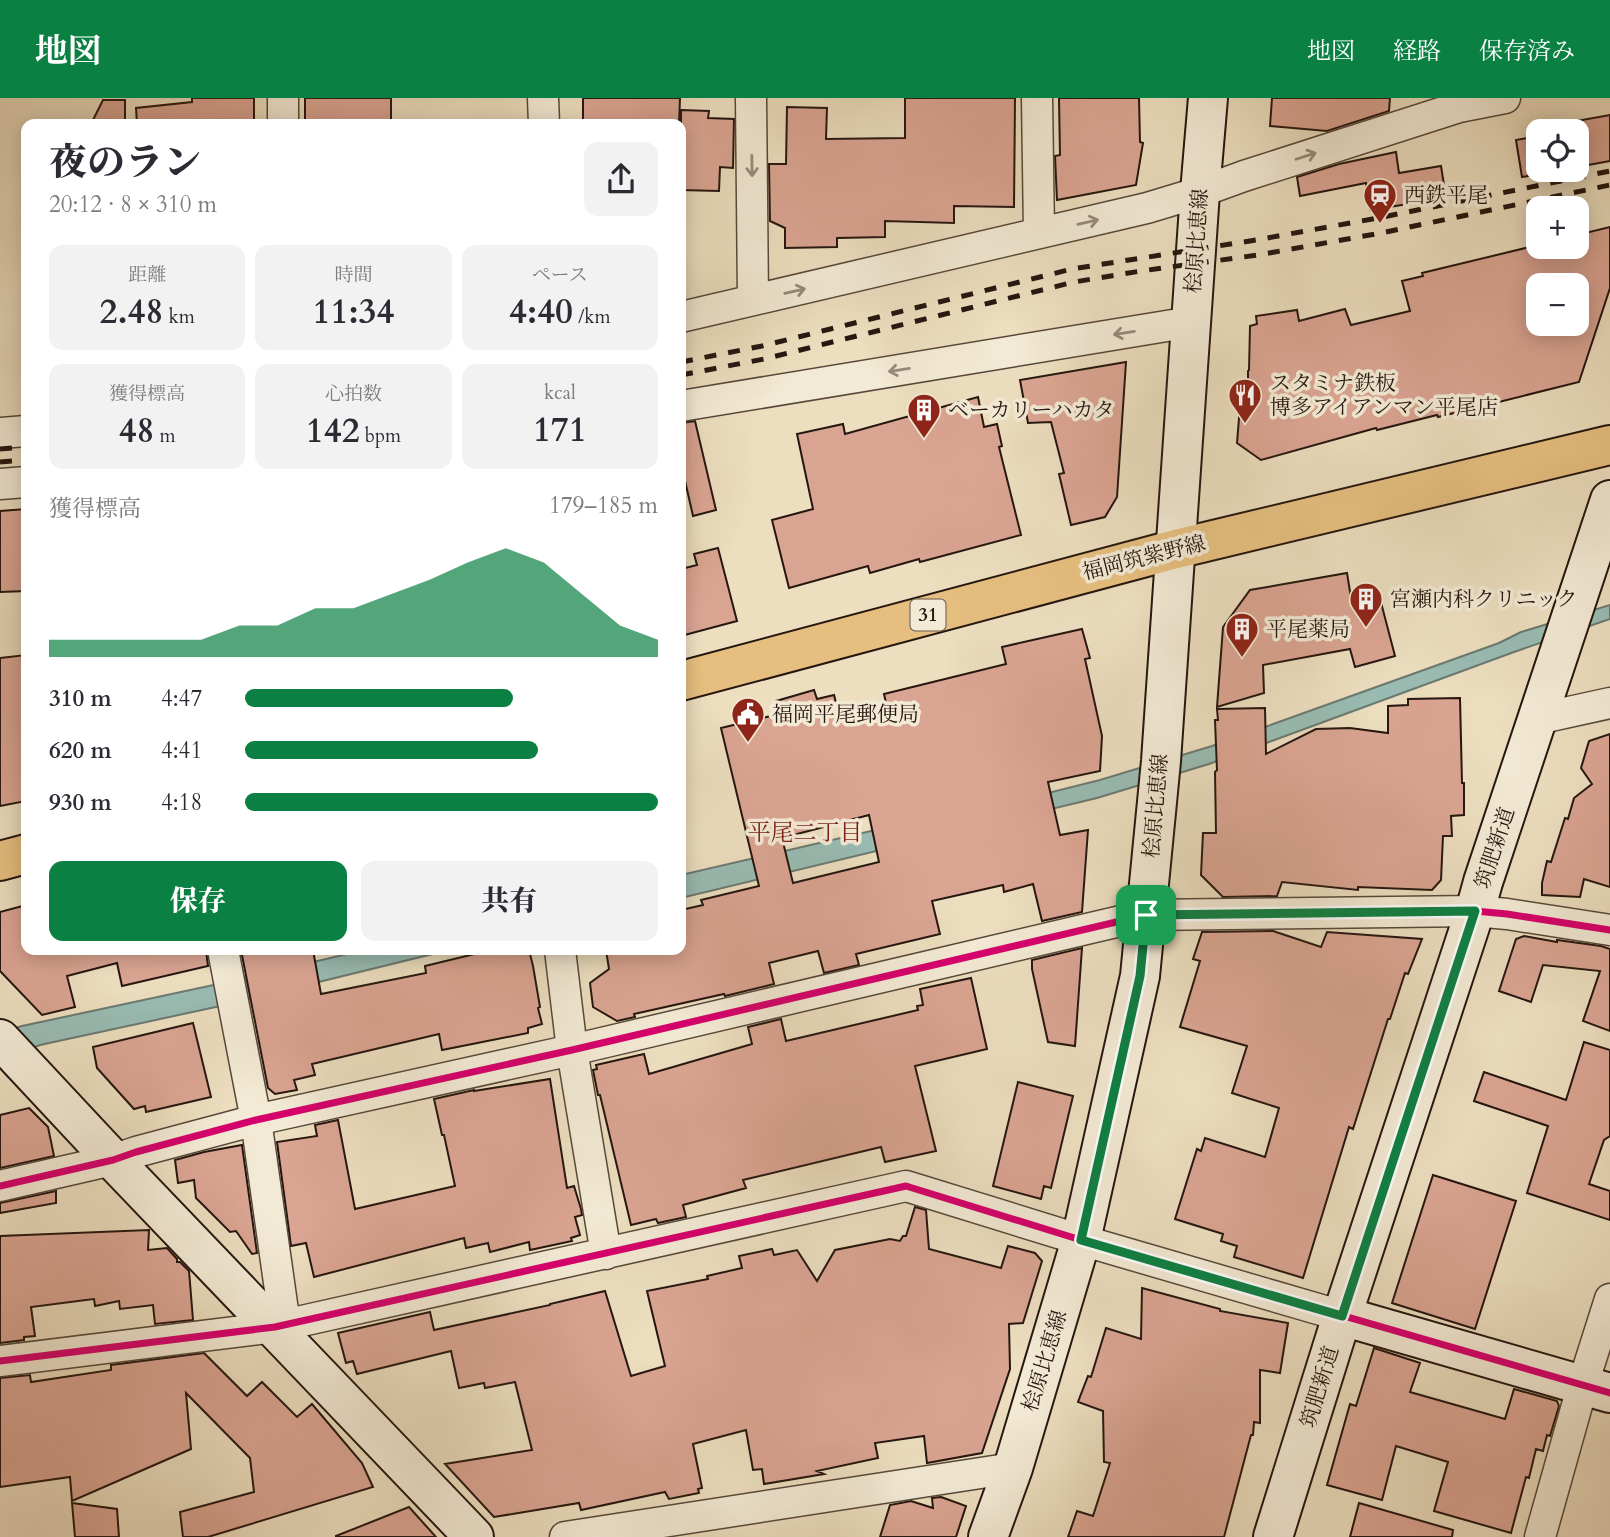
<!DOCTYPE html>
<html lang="ja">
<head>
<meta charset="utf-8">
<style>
  :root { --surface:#fff; --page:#f2f2f3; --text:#2b2b33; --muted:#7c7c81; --accent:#0b8043 }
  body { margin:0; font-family:Cardo,"Noto Serif JP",serif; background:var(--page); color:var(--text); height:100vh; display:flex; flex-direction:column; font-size:26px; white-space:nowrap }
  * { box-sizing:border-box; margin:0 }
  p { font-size:23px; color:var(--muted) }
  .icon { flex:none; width:38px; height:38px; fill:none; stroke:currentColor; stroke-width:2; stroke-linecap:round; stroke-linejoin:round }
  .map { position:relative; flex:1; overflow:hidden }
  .drawer { position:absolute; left:21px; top:21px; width:665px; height:836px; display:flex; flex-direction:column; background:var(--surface); border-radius:14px; box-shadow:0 4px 18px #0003 }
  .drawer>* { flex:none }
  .fabs { position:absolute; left:1526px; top:21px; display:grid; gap:14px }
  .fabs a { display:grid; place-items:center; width:63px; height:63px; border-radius:14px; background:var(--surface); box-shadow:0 4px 18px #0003; font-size:35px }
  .pin { position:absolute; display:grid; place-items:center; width:60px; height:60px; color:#fff; margin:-30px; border-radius:14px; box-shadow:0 4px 10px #0006 }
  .round { display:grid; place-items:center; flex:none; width:74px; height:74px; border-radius:14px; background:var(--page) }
  .overview { display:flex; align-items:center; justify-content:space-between; height:119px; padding:0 28px }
  h1 { font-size:38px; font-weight:800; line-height:52px }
  .stats { display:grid; grid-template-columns:repeat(3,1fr); gap:10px; height:119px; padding:7px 28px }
  .stats div { display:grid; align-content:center; border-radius:14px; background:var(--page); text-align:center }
  .stats b { font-size:35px; font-weight:800 }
  .stats small { font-size:19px; font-weight:400 }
  .stats p { font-size:19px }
  .chart { height:196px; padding:14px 28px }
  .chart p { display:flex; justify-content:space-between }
  .chart svg { width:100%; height:126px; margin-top:7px; fill:var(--accent); opacity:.7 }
  .button { display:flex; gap:14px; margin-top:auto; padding:14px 28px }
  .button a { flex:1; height:80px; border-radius:14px; background:var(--accent); color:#fff; font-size:28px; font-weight:800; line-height:80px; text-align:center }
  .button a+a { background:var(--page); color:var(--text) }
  ul { padding:0 28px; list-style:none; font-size:23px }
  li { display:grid; grid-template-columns:112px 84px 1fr; align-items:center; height:52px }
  li i { height:18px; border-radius:9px; background:var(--accent) }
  header { display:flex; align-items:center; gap:42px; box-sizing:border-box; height:98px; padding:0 35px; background:var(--accent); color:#fff }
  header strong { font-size:33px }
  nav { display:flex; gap:38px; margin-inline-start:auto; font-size:24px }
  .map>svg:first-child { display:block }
</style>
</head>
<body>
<header>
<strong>地図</strong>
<nav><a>地図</a><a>経路</a><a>保存済み</a></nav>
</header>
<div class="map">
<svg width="1610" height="1439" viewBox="0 0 1610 1439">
  <rect width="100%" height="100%" fill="#ecdebf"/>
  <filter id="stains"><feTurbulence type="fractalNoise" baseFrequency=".00286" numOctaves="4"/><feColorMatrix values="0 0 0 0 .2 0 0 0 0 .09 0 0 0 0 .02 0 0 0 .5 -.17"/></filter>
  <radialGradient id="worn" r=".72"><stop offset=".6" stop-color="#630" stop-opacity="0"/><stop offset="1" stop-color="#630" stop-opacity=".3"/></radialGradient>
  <path fill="#99bcb3" stroke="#6b7a71" stroke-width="2" d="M 1610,507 L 1610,521 L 1514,554 L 1209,666 L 1097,700 L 681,800 L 681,777 L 1013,700 L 1016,703 L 1100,682 L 1212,648 L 1499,545 L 1521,534 Z
    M 364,852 L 449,852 L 225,907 L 40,947 L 0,962 L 0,934 L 22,928 L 237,882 Z"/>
  <path fill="#daa492" stroke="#25160f" stroke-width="2" fill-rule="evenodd" d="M 192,0 L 254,0 L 254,26 L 137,26 L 136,10 L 192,4 Z
    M 305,0 L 391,0 L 391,26 L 305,26 Z
    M 583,0 L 680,0 L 679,26 L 583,26 Z
    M 905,0 L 1015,0 L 1014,109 L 954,108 L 954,125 L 885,123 L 885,139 L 837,140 L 837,149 L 785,150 L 785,130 L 770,123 L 769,66 L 786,66 L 787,9 L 827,10 L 826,41 L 905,40 Z
    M 1059,0 L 1139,0 L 1140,44 L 1143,45 L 1136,87 L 1057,102 L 1055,58 L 1060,57 Z
    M 1272,0 L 1390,0 L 1389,13 L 1327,33 L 1270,28 Z
    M 103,2 L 125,2 L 125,26 L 91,26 Z
    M 681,12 L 709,13 L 708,20 L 734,21 L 733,70 L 720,69 L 719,93 L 681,92 Z
    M 1610,17 L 1610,63 L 1577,69 L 1577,33 L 1539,33 L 1538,30 Z
    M 1538,38 L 1538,72 L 1563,72 L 1522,79 L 1516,42 Z
    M 1396,54 L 1399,75 L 1441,68 L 1446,100 L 1370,112 L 1366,85 L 1300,98 L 1297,79 L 1339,66 Z
    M 1610,129 L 1610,190 L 1579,284 L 1438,319 L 1437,317 L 1377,332 L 1376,330 L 1261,362 L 1237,345 L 1240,308 L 1248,308 L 1248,273 L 1249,272 L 1250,228 L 1257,226 L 1256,218 L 1297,212 L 1299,223 L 1345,211 L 1351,227 L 1410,213 L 1402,183 L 1423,178 L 1422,175 L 1538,147 L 1538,149 L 1577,149 L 1577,137 ZM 1538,187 L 1577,187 L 1577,226 L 1538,226 Z
    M 1126,264 L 1117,399 L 1105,419 L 1071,427 L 1059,376 L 1064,375 L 1051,324 L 1028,325 L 1020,282 Z
    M 978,299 L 984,329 L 997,326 L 1002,348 L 999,349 L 1021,437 L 920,464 L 919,461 L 870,475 L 868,468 L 789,490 L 772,422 L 813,411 L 797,336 L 843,326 L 845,336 Z
    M 695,323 L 716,412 L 693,418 L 681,365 L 681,325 Z
    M 26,411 L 26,493 L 0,494 L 0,413 Z
    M 718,450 L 737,523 L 681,538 L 681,471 L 697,467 L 694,456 Z
    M 1347,475 L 1351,500 L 1378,493 L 1395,558 L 1355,569 L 1350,551 L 1263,567 L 1264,595 L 1217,609 L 1223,529 L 1250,492 Z
    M 1082,531 L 1090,560 L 1085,561 L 1102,638 L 1100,673 L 1048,684 L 1060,737 L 1088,732 L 1082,814 L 1042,823 L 1033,786 L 1004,794 L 1003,787 L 932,803 L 940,836 L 856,856 L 859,867 L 824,875 L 818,853 L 769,865 L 774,886 L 725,898 L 724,896 L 634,916 L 635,919 L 617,923 L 593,909 L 590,885 L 609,871 L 606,852 L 681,852 L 681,812 L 703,807 L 701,802 L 759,788 L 721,630 L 779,616 L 776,603 L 814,592 L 817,601 L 834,597 L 839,616 L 886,605 L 884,596 L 1006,566 L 1002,549 ZM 869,717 L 879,764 L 793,785 L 782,740 Z
    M 26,557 L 26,703 L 0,708 L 0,560 Z
    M 1460,600 L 1462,685 L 1464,685 L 1464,717 L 1451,718 L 1452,738 L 1443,738 L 1441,782 L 1432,792 L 1358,789 L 1358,792 L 1282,784 L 1277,798 L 1223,799 L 1201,777 L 1203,735 L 1216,735 L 1215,674 L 1217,672 L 1215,622 L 1218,622 L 1217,611 L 1265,610 L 1266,656 L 1316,631 L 1350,630 L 1388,635 L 1388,608 L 1408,607 L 1408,601 Z
    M 1610,636 L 1610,789 L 1584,781 L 1580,799 L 1542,797 L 1542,785 L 1547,763 L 1551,764 L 1565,720 L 1568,721 L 1574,700 L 1592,686 L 1581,670 L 1589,643 Z
    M 26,807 L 26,852 L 206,852 L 208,868 L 122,888 L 117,865 L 67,878 L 75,909 L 42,917 L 0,873 L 0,814 Z
    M 1273,833 L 1321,849 L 1327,834 L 1422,841 L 1408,876 L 1405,875 L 1390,921 L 1388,921 L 1353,1031 L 1349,1029 L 1303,1180 L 1234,1159 L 1237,1148 L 1221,1143 L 1223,1136 L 1175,1121 L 1197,1051 L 1201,1053 L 1205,1040 L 1265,1059 L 1279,1010 L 1232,995 L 1247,948 L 1180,929 L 1200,863 L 1193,861 L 1202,834 Z
    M 1524,838 L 1557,844 L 1557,842 L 1601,848 L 1610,851 L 1610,933 L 1583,923 L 1600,873 L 1543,867 L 1531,904 L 1499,893 L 1516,841 Z
    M 1082,850 L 1075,948 L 1048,944 L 1032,871 L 1032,862 Z
    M 241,852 L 313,852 L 321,896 L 426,875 L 425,868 L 491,852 L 529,852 L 533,868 L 540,909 L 538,910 L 542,926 L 528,930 L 528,935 L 442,952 L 439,936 L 312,966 L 315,977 L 294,982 L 297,992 L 275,996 L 268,990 Z
    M 971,880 L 987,951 L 915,968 L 936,1053 L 885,1064 L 881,1049 L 743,1082 L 746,1090 L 683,1107 L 686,1119 L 658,1125 L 656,1121 L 631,1127 L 600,997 L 598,997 L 593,972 L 597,971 L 596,967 L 644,956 L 649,976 L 752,946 L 748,929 L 781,921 L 786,943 L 918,912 L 917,908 L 923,907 L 920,891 Z
    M 193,925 L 211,999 L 146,1014 L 145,1008 L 134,1011 L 97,970 L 93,949 Z
    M 1584,944 L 1610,952 L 1610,1038 L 1604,1042 L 1589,1086 L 1610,1093 L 1610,1122 L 1527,1095 L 1548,1028 L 1474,1003 L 1484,974 L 1566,1002 Z
    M 550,981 L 567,1090 L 574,1088 L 581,1111 L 582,1117 L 575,1119 L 580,1137 L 571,1140 L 572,1143 L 530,1152 L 529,1144 L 490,1154 L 488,1145 L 466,1150 L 464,1140 L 314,1179 L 306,1145 L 291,1148 L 277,1044 L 317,1038 L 315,1027 L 338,1022 L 355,1111 L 455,1088 L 444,1037 L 442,1037 L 434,1001 L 474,992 L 474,993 Z
    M 1018,984 L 1073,998 L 1051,1090 L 1044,1088 L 1041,1101 L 993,1088 Z
    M 29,1010 L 48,1029 L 54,1058 L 0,1070 L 0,1017 Z
    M 242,1047 L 257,1155 L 252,1156 L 236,1133 L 230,1134 L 196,1100 L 194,1082 L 178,1085 L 175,1062 L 204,1054 Z
    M 1433,1077 L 1516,1103 L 1475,1231 L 1392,1205 Z
    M 56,1093 L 56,1105 L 0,1115 L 0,1105 Z
    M 915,1109 L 926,1112 L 929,1151 L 1001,1170 L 1008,1148 L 1035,1155 L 1042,1163 L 1023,1225 L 1009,1226 L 1010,1271 L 982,1355 L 927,1365 L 924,1338 L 875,1345 L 878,1360 L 817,1373 L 824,1376 L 764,1386 L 762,1371 L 753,1372 L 746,1332 L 693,1346 L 702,1390 L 698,1391 L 699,1395 L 669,1401 L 665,1394 L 581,1412 L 579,1405 L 494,1419 L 445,1366 L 532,1352 L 515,1284 L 485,1290 L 484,1285 L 459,1290 L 451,1253 L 357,1276 L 353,1263 L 346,1265 L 338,1235 L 430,1214 L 434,1232 L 550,1207 L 550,1206 L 605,1193 L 631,1278 L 665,1268 L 647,1193 L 708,1181 L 707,1178 L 742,1170 L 739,1158 L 772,1151 L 774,1157 L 797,1152 L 817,1183 L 835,1152 L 890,1141 L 900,1143 L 903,1138 L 906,1138 Z
    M 149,1132 L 148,1152 L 167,1150 L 177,1161 L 177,1164 L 180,1164 L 189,1173 L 193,1222 L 155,1226 L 153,1207 L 120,1211 L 119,1203 L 95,1208 L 94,1201 L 86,1202 L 31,1209 L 35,1238 L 24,1239 L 24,1242 L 0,1245 L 0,1138 Z
    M 1142,1190 L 1220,1211 L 1220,1213 L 1288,1225 L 1280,1275 L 1260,1272 L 1260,1325 L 1254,1324 L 1253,1337 L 1251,1337 L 1224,1439 L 1068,1439 L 1077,1413 L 1093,1418 L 1110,1365 L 1104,1364 L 1103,1313 L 1078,1304 L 1088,1278 L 1091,1279 L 1106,1230 L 1141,1241 Z
    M 1374,1250 L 1420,1265 L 1410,1294 L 1505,1321 L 1514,1291 L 1557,1303 L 1559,1308 L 1550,1338 L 1547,1337 L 1543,1353 L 1536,1351 L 1529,1380 L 1526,1379 L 1511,1435 L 1434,1413 L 1448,1364 L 1396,1348 L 1382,1402 L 1327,1387 L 1350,1306 L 1356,1308 Z
    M 204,1255 L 247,1298 L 262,1284 L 297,1319 L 312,1306 L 362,1365 L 373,1389 L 208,1439 L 183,1439 L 180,1414 L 254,1394 L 250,1360 L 186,1295 L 191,1351 L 72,1403 L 70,1379 L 0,1389 L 0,1280 L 30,1277 L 31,1284 L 111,1272 L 111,1267 Z
    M 941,1399 L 966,1408 L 956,1439 L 880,1439 L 890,1407 L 911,1403 L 933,1410 L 932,1400 Z
    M 72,1405 L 117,1411 L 119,1439 L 75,1439 Z
    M 1359,1405 L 1453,1432 L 1452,1439 L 1350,1439 Z
    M 409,1409 L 436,1439 L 336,1439 L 336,1438 Z"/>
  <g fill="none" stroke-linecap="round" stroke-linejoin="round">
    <defs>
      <path id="street" d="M 283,0 L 283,26
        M 543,0 L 544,26
        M 751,0 L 753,202
        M 1037,0 L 1039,135
        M 681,219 L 1147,110 L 1200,94 L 1244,78 L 1459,9 L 1505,0
        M 681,308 L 1191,224
        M 0,335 L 26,333
        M 0,386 L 26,384
        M 1537,621 L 1610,605
        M 223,852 L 256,1022 L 285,1227
        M 560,852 L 572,952 L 606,1156
        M 0,1088 L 113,1062 L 136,1054 L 256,1022 L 572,952 L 1146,817 L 1475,813 L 1507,816 L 1610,832
        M 0,1263 L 275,1229 L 906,1088 L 1081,1142 L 1342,1218
        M 565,1439 L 1013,1370
        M 1540,1439 L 1583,1286 L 1610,1201"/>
      <path id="secondary" d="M 0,941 L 113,1062 L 474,1439
        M 1342,1218 L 1610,1295
        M 988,1439 L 1013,1370 L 1081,1142 L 1140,878 L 1161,663 L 1200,94 L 1208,0
        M 1273,1439 L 1342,1218 L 1475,813 L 1483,784 L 1610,402"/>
      <path id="primary" d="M 681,583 L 1176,451 L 1610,347
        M 0,763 L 26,756"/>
    </defs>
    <use href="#street" stroke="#57483b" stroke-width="33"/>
    <use href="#secondary" stroke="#25160f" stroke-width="42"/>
    <use href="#primary" stroke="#25160f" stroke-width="42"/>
    <use href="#street" stroke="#f3ead5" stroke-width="30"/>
    <use href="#secondary" stroke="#f3ead5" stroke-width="38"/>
    <use href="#primary" stroke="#e6bf80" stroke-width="38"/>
    <path stroke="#25160f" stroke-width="5" stroke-dasharray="12 12" stroke-linecap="butt" d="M 681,264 L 762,248 L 1072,171 L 1256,142 L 1378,120 L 1610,73
      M 681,277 L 764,261 L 1074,184 L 1141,173 L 1258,157 L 1381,135 L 1610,87
      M 0,351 L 26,349
      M 0,364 L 26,362"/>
    <defs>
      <path id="cycleway" d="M 0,1088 L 113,1062 L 136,1054 L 256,1022 L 572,952 L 1146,817 L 1475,813 L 1507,816 L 1610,832
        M 0,1263 L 275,1229 L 906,1088 L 1081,1142 L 1610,1295"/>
    </defs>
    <use href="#cycleway" stroke="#f3ead5" stroke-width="11"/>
    <use href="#cycleway" stroke="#d6006c" stroke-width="7"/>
  </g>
  <defs><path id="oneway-shaft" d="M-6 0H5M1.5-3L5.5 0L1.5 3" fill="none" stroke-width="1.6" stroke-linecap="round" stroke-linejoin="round" transform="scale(1.75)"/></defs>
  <g stroke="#968b7c">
    <use href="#oneway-shaft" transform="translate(1306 58) rotate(-18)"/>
    <use href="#oneway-shaft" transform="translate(752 68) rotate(89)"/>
    <use href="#oneway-shaft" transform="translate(1088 124) rotate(-13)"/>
    <use href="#oneway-shaft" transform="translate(795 193) rotate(-13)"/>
    <use href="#oneway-shaft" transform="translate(1124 235) rotate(171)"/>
    <use href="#oneway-shaft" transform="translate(899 272) rotate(171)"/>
  </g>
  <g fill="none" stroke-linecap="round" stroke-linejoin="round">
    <defs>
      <path id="route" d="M 1475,813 L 1342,1218 L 1081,1142 L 1140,878 L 1146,817 Z"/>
    </defs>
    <use href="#route" stroke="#fff" stroke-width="14"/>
    <use href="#route" stroke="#0b8043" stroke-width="9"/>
  </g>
  <defs>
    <symbol id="station-pin" viewBox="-11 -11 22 30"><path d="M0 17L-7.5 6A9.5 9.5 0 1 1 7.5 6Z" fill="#8f2418" stroke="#f3ead5"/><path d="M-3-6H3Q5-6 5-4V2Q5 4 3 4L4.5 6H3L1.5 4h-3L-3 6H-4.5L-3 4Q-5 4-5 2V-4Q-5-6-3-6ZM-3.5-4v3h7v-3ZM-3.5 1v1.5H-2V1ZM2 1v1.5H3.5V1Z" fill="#fff"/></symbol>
    <symbol id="restaurant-pin" viewBox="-11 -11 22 30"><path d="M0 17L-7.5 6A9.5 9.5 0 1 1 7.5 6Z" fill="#8f2418" stroke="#f3ead5"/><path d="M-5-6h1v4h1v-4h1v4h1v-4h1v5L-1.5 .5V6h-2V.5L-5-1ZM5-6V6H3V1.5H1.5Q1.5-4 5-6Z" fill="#fff"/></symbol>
    <symbol id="building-pin" viewBox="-11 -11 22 30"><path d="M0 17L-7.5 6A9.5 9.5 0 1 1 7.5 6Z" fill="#8f2418" stroke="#f3ead5"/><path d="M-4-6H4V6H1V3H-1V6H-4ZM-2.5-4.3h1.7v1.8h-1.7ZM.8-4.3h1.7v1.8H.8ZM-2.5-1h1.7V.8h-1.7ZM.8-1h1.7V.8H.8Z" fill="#fff"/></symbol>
    <symbol id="civic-pin" viewBox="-11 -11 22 30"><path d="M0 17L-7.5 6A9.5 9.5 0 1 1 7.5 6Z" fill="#8f2418" stroke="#f3ead5"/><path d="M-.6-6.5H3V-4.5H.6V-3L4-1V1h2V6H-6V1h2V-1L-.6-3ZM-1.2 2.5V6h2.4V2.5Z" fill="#fff"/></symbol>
  </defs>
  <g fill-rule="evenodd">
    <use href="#station-pin" x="1361" y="78" width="38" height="52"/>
    <use href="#restaurant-pin" x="1226" y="278" width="38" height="52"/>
    <use href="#building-pin" x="905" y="293" width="38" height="52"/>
    <use href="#building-pin" x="1347" y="482" width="38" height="52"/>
    <use href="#building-pin" x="1223" y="512" width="38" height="52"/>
    <use href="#civic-pin" x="729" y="597" width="38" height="52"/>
  </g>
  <g text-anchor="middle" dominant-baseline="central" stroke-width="7" stroke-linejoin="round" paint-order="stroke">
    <rect fill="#f3ead5" stroke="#63564a" stroke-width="2" x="910.5" y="501.5" width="35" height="31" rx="5"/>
    <g font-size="19" font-weight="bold" fill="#25160f">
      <text x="928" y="517">31</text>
    </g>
    <g font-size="21" fill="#25160f" stroke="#f3ead5" text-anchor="start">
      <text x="1404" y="97">西鉄平尾</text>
      <text x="1270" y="285">スタミナ鉄板<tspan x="1270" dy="24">博多アイアンマン平尾店</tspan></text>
      <text x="948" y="312">ベーカリーハカタ</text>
      <text x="1390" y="501">宮瀬内科クリニック</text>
      <text x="1266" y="531">平尾薬局</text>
      <text x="772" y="616">福岡平尾郵便局</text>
    </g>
    <g font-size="21" fill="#25160f" stroke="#f3ead5">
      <text transform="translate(1197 143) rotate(-86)">桧原比恵線</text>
      <text transform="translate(1144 460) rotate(-14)">福岡筑紫野線</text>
      <text transform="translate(1156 708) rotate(-85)">桧原比恵線</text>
      <text transform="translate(1495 750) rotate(-72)">筑肥新道</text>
      <text transform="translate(1045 1263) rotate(-73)">桧原比恵線</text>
      <text transform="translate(1320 1289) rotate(-73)">筑肥新道</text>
    </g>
    <g font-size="23" fill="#7a1f14" stroke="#f3ead5">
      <text x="805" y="734">平尾二丁目</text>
    </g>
  </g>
  <rect width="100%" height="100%" filter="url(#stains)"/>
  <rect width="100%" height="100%" fill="url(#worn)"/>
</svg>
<div class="fabs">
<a><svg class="icon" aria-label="locate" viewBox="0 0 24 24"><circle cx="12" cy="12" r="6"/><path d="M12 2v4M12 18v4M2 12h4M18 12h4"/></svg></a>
<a>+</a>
<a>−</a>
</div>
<div class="pin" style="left:1146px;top:817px;background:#1e9e55"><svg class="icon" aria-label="arrive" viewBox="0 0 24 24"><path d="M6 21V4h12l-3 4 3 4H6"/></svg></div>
<section class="drawer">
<div class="overview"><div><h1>夜のラン</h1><p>20:12 · 8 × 310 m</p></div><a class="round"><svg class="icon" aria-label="share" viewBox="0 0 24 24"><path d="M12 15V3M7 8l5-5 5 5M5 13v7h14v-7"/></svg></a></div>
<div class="stats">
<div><p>距離</p><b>2.48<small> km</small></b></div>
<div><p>時間</p><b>11:34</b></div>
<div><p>ペース</p><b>4:40<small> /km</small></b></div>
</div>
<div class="stats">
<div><p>獲得標高</p><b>48<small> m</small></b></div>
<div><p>心拍数</p><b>142<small> bpm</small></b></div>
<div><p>kcal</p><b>171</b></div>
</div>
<div class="chart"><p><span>獲得標高</span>179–185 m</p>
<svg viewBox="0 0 160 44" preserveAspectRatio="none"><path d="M0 44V38L10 38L20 38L30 38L40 38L50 33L60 33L70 27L80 27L90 22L100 17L110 11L120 6L130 11L140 22L150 33L160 38V44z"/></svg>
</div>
<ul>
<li><b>310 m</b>4:47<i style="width:65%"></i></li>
<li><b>620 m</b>4:41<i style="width:71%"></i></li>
<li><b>930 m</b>4:18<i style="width:100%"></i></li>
</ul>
<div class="button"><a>保存</a><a>共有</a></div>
</section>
</div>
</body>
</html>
